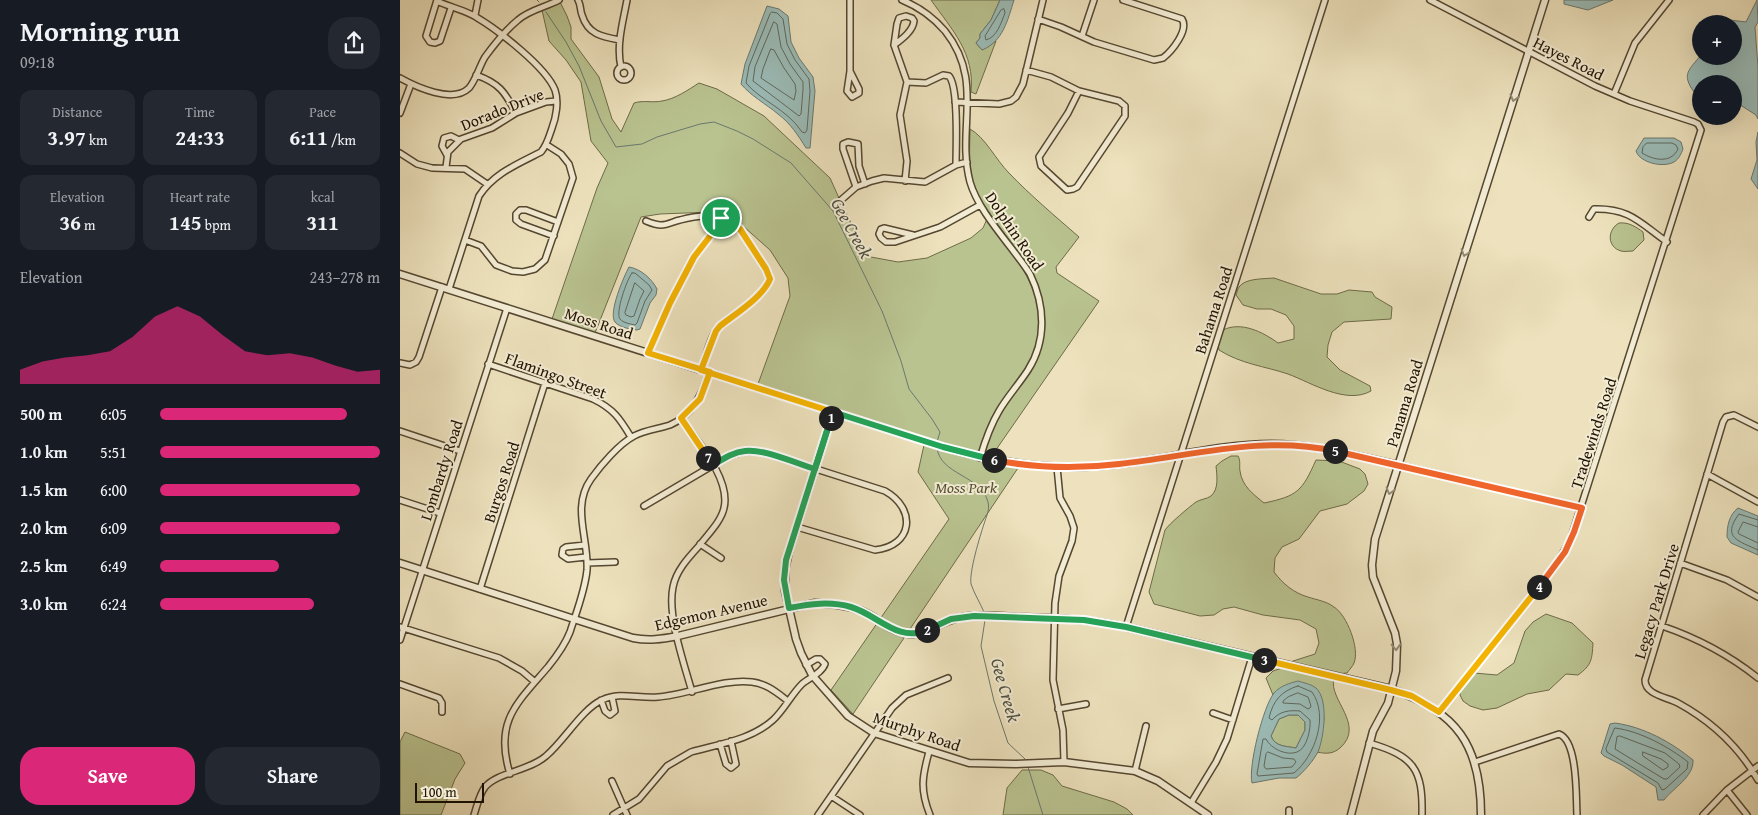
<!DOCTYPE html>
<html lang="en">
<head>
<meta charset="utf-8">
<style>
  :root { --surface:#171b24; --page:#242831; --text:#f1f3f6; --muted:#9ea1a6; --accent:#db2777 }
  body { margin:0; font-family:"Gentium Book Plus",serif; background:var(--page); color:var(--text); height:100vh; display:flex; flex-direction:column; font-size:19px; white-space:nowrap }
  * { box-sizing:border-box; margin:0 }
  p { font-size:16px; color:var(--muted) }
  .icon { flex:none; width:28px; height:28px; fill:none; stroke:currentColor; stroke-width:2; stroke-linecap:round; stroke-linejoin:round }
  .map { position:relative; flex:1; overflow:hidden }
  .side { display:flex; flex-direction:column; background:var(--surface); width:400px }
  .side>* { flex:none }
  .tools { position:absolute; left:1292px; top:15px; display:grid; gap:10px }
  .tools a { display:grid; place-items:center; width:50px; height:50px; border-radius:50%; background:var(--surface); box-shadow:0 5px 20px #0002; font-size:25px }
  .scale { position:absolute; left:15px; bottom:12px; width:69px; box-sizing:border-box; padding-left:5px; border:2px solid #211301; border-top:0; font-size:14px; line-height:18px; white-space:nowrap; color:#211301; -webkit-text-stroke:4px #f3ecd4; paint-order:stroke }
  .pin { position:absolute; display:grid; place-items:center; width:42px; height:42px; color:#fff; margin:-21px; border:2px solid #fff; border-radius:50%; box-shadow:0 1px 5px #0007 }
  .km { position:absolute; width:25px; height:25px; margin:-12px; border-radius:50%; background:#222; color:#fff; font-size:14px; line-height:25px; text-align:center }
  .round { display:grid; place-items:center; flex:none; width:52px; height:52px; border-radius:20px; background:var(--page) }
  .summary { display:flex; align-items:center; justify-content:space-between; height:85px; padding:0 20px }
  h1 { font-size:28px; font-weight:700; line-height:38px }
  .metrics { display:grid; grid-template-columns:repeat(3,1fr); gap:8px; height:85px; padding:5px 20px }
  .metrics div { display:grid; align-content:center; border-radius:12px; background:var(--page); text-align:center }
  .metrics b { font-size:21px; font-weight:700 }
  .metrics small { font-size:14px; font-weight:400 }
  .metrics p { font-size:14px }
  .chart { height:140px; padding:10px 20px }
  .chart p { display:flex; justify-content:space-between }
  .chart svg { width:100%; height:90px; margin-top:5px; fill:var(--accent); opacity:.7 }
  .primary-button { display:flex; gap:10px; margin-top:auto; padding:10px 20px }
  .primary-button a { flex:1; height:58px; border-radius:20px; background:var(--accent); color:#fff; font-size:20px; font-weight:700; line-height:58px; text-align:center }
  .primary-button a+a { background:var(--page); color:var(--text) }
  ul { padding:0 20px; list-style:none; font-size:16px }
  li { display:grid; grid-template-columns:80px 60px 1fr; align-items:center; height:38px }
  li i { height:12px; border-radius:6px; background:var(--accent) }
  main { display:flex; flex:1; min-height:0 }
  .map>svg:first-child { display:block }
</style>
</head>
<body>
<main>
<section class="side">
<div class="summary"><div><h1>Morning run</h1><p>09:18</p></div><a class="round"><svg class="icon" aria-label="share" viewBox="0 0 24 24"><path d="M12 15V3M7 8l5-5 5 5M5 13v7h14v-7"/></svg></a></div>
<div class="metrics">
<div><p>Distance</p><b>3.97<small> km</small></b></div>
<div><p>Time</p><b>24:33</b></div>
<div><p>Pace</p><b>6:11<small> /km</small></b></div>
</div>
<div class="metrics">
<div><p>Elevation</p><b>36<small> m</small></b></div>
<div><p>Heart rate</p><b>145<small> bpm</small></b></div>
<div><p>kcal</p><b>311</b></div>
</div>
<div class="chart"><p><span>Elevation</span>243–278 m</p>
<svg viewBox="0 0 160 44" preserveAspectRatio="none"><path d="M0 44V37L10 33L20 31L30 30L40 28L50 21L60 11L70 6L80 11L90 20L100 28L110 30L120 29L130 31L140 35L150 38L160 37V44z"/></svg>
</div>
<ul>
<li><b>500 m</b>6:05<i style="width:85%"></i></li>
<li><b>1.0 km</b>5:51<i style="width:100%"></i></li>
<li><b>1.5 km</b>6:00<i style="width:91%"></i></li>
<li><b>2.0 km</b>6:09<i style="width:82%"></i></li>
<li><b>2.5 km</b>6:49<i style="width:54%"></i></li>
<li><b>3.0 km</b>6:24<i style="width:70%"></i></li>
</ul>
<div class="primary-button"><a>Save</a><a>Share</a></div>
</section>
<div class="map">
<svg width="1358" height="815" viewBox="0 0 1358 815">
  <rect width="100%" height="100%" fill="#ede2bd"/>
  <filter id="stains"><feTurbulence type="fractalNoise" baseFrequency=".004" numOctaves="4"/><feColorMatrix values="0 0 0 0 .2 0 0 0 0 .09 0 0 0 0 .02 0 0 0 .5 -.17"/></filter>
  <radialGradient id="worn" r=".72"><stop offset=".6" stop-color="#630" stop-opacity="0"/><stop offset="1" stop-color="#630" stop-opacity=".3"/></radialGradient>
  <path fill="#b9c390" stroke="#6d6b48" d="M 531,0 L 600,0 L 591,20 L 580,34 L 580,38 L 576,43 L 582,50 L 596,41 L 576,94 L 571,92 C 575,53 552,30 531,0 Z
    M 160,2 L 167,16 L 171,27 L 171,39 L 199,77 L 212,119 L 221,132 L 234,103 C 243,100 253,103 262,101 C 275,99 288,90 299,83 L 317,89 L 364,116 L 430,178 L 439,198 L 436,201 L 440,204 L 441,203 L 453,227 L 461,248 L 471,257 L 498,262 L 527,258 L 571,238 L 583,228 L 587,219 C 621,265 662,310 626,369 C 617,383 605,395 597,409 C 588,423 583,439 579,455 L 431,409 L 358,384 L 390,296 L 388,278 L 370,250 L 334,218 L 312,212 L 260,214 L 241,217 L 195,333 L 152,319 L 197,188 L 208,163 L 191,141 L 181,82 L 166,60 L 149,41 L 142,10 Z
    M 570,129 C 585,137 596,160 609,173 C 630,195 655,216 679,237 L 656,267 L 657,273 L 699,301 L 591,457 L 584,456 C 589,440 593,424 603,410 C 619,385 640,365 644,334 C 650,289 621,256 596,222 C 587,210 577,197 573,182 C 568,165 570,147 570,129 Z
    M 1219,223 C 1229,222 1236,227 1243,232 L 1244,240 L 1233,251 C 1229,251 1225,252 1221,251 C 1207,247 1207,230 1219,223 Z
    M 874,278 L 921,294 L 937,294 L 949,290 L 972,292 L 975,297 L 992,307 L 991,319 L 944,322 L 932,332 L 928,345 L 927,357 L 940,370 L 970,386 L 971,391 C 946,405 912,383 888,374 C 864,366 841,364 819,350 L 818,344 L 823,330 C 841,321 863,332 878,343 L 894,339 L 894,326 L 886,315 L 871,309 L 857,309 L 843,305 L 836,295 C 837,293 837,290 839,287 C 845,278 864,279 874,278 Z
    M 524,445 L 618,468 L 453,714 L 431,690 L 549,519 L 518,472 Z
    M 831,456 L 838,456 C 841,461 839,466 840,471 C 842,486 853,494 864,503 C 898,496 902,491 916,460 L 939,461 L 960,469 L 965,474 L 968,484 L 964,491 L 947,504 L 920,511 L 899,539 L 882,547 L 875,558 L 874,572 C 883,584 894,593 908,597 C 917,600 926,601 934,607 C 947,615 960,649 954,663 C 953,666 949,670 947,673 L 937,674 L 890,664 L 890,662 L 915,654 L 919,643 L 916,629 L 900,620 L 863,615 L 834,607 L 823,609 L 814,615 L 800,616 L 754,604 L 749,592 L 765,530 C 770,523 788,508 796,502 C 801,499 807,499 811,496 C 819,489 817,476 816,466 L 822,461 Z
    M 1146,614 L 1172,623 L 1193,643 C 1192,659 1192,665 1178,675 L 1166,674 L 1149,690 L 1127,694 L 1097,708 L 1083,710 L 1070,706 L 1063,701 L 1060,695 L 1060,690 L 1074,673 L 1097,675 L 1114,663 L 1125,631 L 1133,622 Z
    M 885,667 L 934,679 C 928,699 966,725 940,748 C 933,754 926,754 917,752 L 924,719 L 921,698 L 874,693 L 873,695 L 866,678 L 873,671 Z
    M 889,715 L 898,715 L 905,722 L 905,730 L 896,748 C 886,746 875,747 871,736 L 879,719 Z
    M 5,732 L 60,754 L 65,763 L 55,779 L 41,815 L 0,815 L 0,742 Z
    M 622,770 L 641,770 L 653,775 L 662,786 L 714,802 L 727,809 L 733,815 L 603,815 L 607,788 Z"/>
  <path fill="#9bbcb8" stroke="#6a786f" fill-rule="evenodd" d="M 600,0 L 614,0 C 608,19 603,42 582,50 L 576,43 L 580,38 L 580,34 L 591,20 Z
    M 1164,0 L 1213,0 L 1188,10 L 1164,4 Z
    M 1357,0 L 1358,22 L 1355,27 L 1358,67 L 1358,119 L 1356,115 L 1334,101 L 1334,84 L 1301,84 L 1301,93 L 1294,92 C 1281,74 1289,70 1301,55 L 1301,56 L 1334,56 L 1334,24 L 1326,24 L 1330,20 L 1346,22 Z
    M 367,6 L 379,9 L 388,16 L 391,42 L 399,58 L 413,77 L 415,91 L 410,148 L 406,148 C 398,135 390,123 378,114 C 366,104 351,96 341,84 L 345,64 Z
    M 1358,132 L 1358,189 L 1351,179 L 1357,160 L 1356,142 Z
    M 1244,138 L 1274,138 L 1281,142 L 1283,149 C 1281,154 1279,159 1274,162 C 1263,168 1240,163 1236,151 Z
    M 229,267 C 241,269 252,279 257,289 L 256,295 L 250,303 L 240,329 L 237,330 C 231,329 220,328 215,322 C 208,313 224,276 229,267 Z
    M 1338,508 L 1358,516 L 1358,555 L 1331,543 L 1327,537 C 1327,526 1329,515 1338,508 Z
    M 898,681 C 904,683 911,684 916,688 C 929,700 924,737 918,752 C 913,761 904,772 896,778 L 879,778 L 852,783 C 848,767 863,707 874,693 C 880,686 890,683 898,681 ZM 889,715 L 898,715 L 905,722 L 905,730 L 896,748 C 886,746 875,747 871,736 L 879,719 Z
    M 1215,723 C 1244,727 1271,742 1293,760 C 1294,777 1273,788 1264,800 L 1258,800 L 1256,787 L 1222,765 L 1204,756 L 1201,753 L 1210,724 Z"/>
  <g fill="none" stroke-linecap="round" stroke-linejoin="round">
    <path stroke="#5e685c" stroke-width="1" d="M 604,9 L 605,13 C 601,23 597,37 586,40 L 585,36 L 601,10 Z
      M 372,12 L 377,13 L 383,19 L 387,44 L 395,60 L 409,79 L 410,91 L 407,130 L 405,133 L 402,132 C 387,109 361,101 346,83 L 349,66 L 370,14 Z
      M 374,22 L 377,24 L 381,47 L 390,64 L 403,82 L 403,90 L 401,114 L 399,116 L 353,81 L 355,67 Z
      M 371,49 L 374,50 L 384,68 L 395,84 L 396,91 L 394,100 L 361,78 L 363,69 Z
      M 1247,143 L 1272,143 L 1276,145 L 1278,149 C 1271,164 1253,160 1242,153 L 1243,147 Z
      M 232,273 L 235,273 L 249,285 L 252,290 L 245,301 L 237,323 L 235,325 C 231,324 223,323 220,319 C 215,313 227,279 232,273 Z
      M 235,283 L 244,291 L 240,299 L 234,316 L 231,317 L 226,315 L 225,313 Z
      M 1358,520 L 1339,514 C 1321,538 1339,541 1358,550
      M 1358,527 L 1343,522 L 1338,532 L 1339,534 L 1358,543
      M 898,686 L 912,692 C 929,716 915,756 894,773 L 858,776 L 857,774 L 863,739 L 866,739 C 871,749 887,756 897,752 C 907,749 911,728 910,720 L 900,711 C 889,710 880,711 872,720 L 869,718 C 873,701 881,691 898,686 Z
      M 898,693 L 908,697 L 911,706 L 910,708 L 908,709 L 900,704 L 883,703 L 883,701 L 888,697 Z
      M 1215,728 C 1240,731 1269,747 1288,762 L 1287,769 L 1265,789 L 1262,790 L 1258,783 L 1207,752 L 1206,749 Z
      M 1220,736 L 1265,753 L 1279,764 L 1280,767 L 1267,779 L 1264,779 L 1215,749 L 1217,737 Z
      M 868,752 L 883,758 L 894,759 L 896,762 L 892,767 L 866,769 L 864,766 L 866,754 Z
      M 1243,752 L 1261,759 L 1268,764 L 1268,767 L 1263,770 L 1243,756 Z"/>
    <path stroke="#6a786f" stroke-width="1" d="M 137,0 L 139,2
      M 146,12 L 166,42 L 179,66 L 201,121 L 216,147 L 242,144 L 257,137 L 300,124 L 314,122 L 337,131 L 353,139 L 391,163 L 433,211 L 482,311 L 501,361 L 509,389 L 532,419 L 540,432 L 537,442
      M 537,448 C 540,475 581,475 588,502 C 590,510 586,517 584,524 C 580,536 569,572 571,584 C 574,593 580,603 584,612
      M 585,620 L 581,646 L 594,701 L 608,743 L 625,759
      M 628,767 L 643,815"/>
    <defs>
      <path id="minor" d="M 37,0 L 26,36 L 30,42 L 35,43 L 40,41 L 51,8
        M 178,0 C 181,5 180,10 182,15 C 188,35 203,37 220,40
        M 502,0 C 519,7 533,17 545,31 C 585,81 556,128 570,182 C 579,213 612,246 630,274 C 645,305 647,340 628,370 C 619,384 607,397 599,411 C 590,426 585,441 580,458
        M 1030,0 L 1195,86 L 1230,101 L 1294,122 L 1298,124 L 1301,130 L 1170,541 L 1155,566 L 1039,712
        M 37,1 C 49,7 65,10 76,17 C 98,30 146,67 155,90 C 159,101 156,118 152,128 C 149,137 147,145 141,152 C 118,164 94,173 79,196 L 49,289
        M 75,15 L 78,0
        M 638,19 L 661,27 L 694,42 L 754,60 L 763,58 C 772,51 789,30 782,19 L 723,0
        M 682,36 L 694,0
        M 494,45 C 502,39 513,31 514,21 L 512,18 L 506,16 L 499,18 L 497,24 L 494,45 L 507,82 L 500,115 L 507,161 L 505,181
        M217 73a7 7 0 1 1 14 0a7 7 0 1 1-14 0Z
        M 221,67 C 216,45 223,22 227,0
        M 626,70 L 651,77 L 679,91 L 719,101 L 725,106 L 725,116 L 677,187 L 673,189 L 667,190 L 641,166 L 639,157 L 668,113 L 679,91
        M 450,71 L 459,89 L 459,93 L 452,97 L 447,91 L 450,71 L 450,0
        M 76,75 C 99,83 105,92 116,113
        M 0,78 C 16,87 53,104 69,88 C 76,80 79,67 85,57 C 93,46 107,29 118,20 C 129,10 146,7 159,0
        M 507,82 L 526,83 L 543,75 L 549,76 C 559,87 556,148 556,165
        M 1214,94 L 1235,43 L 1269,0
        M 555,102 L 599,104 L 611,101 L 616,97 L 623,84 L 643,0
        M 0,113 L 11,84
        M 0,153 L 17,164 L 32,168 L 65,169 L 87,184
        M 47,155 L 42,146 L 44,138 L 51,136 L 59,140
        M 46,167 L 48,152 L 61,139 L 92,128 L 116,113 L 146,102 L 156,101
        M 456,187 L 443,149 L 443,144 L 448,142 L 458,144 L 459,166 L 465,184
        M 440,201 L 456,187 L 472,181 L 484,178 L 525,182 L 556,165 L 567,162
        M 1189,217 L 1194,209 C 1230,208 1240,223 1267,242
        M 246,221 C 251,223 256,225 261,225 C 268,225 274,221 280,220 C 302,214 323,213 340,229 L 369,275 C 373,295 327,315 316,330 C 309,341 306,357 301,370
        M 513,235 L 484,228 L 481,229 L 479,234 L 481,238 L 486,242 L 495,242 L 540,227 L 580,205
        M 154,236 L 121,224 L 116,220 L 116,214 L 120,210 L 126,210 L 158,222
        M 65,240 L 81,246 L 96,265 L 112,271 L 123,272 L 135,269 L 145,260 L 173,178 L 169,164 L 161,154 L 147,145
        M 248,353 L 270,303 L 294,257 L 314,231 L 321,217
        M 0,363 L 10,365 L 16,362 L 19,357 L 42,287
        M 88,364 L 193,399 C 214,409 220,419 231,437
        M 281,418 C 297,441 331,479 324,508 C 321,522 307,535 299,546 C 288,558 276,571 273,587 C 267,616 284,663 292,692
        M 1358,427 L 1334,415 L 1326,417 L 1323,422 L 1245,680 C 1245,695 1267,697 1278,703 C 1311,721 1339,747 1358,780
        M 0,431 L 60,451
        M 998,465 L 1182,508
        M 657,467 L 660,498 L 670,516 L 674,528 L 672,541 L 659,576 L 655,603 L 653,680 L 663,730 L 664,762
        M 1307,474 L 1358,502
        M 0,500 L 40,513
        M 244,506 L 327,457 L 345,451 L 363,452 L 485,491 C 517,509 513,546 475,550 L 397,527
        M 300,544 L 321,558
        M 185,545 L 166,547 L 163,549 L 162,555 L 168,559 L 186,557
        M 187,563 L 215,562
        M 1280,563 L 1327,580 L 1358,597
        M 80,589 L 145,383
        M 1262,626 C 1297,638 1328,654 1358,678
        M 0,627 L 99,658 L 122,671 L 135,682
        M 726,627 L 925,0
        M 0,640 L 107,308
        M 0,684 L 39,698 L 42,703 L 42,712
        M 201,700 L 205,711 L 210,715 L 215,711 L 212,697
        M 658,709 L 686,704
        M 813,713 L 833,720
        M 969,743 C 1014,756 1023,769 1022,815
        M 320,744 L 326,764 L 331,768 L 336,764 L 331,741
        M 529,752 C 522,777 520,790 530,815
        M 1075,762 L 1159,734 C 1178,741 1176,797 1177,815
        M 735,771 L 746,726
        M 110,774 C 94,722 116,704 148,667 C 156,657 165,645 170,632 C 176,613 185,591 187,570 C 189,539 171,507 191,479 C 201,465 219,444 234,436 C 245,430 258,429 270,425 C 293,415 302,394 309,372
        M 212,781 L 227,815
        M 1327,790 L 1347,815
        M 431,796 L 460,815
        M 791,803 L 816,762 L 827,739 L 852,657
        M 889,810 L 889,815
        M 74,815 C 77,806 79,795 85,787 C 98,772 129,771 146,756 C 164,741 182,709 202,700 C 220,691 239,699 258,697 C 287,695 324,678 352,682 C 367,684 376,692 388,701
        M 213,815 L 239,799 L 267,766 L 291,752 C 319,744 351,740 373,720 C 384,710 391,695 402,684 C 409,678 422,673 425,664 L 420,659 L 416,659 L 406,665
        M 418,815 L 492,708 L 506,695 L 548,678
        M 1303,815 L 1327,790 L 1358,766"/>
      <path id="tertiary" d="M 0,274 L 543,447 C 605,465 663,472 728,463 C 775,457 823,444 871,444 C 914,444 956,456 998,465
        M 433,412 L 389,551 L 385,570 L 385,591 L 396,639 L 401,653 L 412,675 L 448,716 L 474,733 L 569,763 L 615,764 L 664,762 L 735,771 L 758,781 L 808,815
        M 0,563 L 233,638 C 249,641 262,639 278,636 L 414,603 C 430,604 446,605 462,611 C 479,618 493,635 513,634 C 528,633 545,619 563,617 C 581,614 599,616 616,617 C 653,618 690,619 726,627 L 991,689 C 1057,711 1081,746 1081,815
        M 951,815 L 973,731 L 988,703 L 996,671 L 997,644 L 995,633 L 973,577 L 972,565 L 975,539 L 1145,0"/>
    </defs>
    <use href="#minor" stroke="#544730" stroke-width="8"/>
    <use href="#tertiary" stroke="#544730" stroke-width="9"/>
    <use href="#minor" stroke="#f3ecd4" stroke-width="5"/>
    <use href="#tertiary" stroke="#f3ecd4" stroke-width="6"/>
  </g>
  <defs><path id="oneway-chevron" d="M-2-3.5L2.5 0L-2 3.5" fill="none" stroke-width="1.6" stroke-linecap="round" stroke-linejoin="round" transform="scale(1.25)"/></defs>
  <g stroke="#948a75">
    <use href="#oneway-chevron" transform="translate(1114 98) rotate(107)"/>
    <use href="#oneway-chevron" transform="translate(1065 253) rotate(108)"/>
    <use href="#oneway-chevron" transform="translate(990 491) rotate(107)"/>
    <use href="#oneway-chevron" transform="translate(996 647) rotate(88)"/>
  </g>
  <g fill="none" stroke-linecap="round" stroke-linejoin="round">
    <defs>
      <path id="split-1" d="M 321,218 L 335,225 L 340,229 L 366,269 L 370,279 C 363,297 335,314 320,326 L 316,331 L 301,370 L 433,412 L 431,418"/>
      <path id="split-2" d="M 431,418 L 386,560 L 384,580 L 389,608 C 410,604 430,601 451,607 C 478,615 498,643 527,630"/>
      <path id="split-3" d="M 527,630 L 551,619 L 574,616 L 684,620 L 726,627 L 864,660"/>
      <path id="split-4" d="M 864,660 L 991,690 L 1012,696 L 1039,712 L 1139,587"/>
      <path id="split-5" d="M 935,451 L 1182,508 L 1174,532 L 1165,552 L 1139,587"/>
      <path id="split-6" d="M 594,460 C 635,468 678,469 719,464 C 792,456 862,435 935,451"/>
      <path id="split-7" d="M 308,458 L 313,465 C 323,459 333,452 345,451 C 366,449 395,463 415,469 L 433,412 L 543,447 L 594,460"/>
      <path id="split-8" d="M 308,458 L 281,418 L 300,399 L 310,372 L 248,353 L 270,303 L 294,257 L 314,231 L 321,218"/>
    </defs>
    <use href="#split-1" stroke="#fff" stroke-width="10"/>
    <use href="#split-2" stroke="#fff" stroke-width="10"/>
    <use href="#split-3" stroke="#fff" stroke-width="10"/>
    <use href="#split-4" stroke="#fff" stroke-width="10"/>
    <use href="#split-5" stroke="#fff" stroke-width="10"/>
    <use href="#split-6" stroke="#fff" stroke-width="10"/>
    <use href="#split-7" stroke="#fff" stroke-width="10"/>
    <use href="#split-8" stroke="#fff" stroke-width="10"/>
    <use href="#split-1" stroke="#f5b400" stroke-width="6"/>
    <use href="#split-2" stroke="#22a559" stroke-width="6"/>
    <use href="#split-3" stroke="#22a559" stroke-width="6"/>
    <use href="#split-4" stroke="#f5b400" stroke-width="6"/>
    <use href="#split-5" stroke="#f0652b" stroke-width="6"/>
    <use href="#split-6" stroke="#f0652b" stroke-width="6"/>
    <use href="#split-7" stroke="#22a559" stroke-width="6"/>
    <use href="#split-8" stroke="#f5b400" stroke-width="6"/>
  </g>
  <g text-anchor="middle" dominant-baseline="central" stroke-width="4" stroke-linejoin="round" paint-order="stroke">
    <g font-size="16" fill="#211301" stroke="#f3ecd4">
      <text transform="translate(1169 58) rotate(27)">Hayes Road</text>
      <text transform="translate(102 109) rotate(-22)">Dorado Drive</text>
      <text transform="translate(615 231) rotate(56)">Dolphin Road</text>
      <text transform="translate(813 310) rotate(-72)">Bahama Road</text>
      <text transform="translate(199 323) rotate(18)">Moss Road</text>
      <text transform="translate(156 375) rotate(20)">Flamingo Street</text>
      <text transform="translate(1004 403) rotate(-73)">Panama Road</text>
      <text transform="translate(1193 433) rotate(-72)">Tradewinds Road</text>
      <text transform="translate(41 470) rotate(-72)">Lombardy Road</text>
      <text transform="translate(101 482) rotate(-72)">Burgos Road</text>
      <text transform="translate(1256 601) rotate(-73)">Legacy Park Drive</text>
      <text transform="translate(311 612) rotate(-13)">Edgemon Avenue</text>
      <text transform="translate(517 731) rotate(19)">Murphy Road</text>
    </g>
    <g font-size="16" font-style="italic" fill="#565133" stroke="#f3ecd4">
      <text x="566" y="487">Moss Park</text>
    </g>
    <g font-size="18" font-style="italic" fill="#4c4e41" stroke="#f3ecd4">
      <text transform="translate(452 228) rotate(61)">Gee Creek</text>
      <text transform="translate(606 690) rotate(74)">Gee Creek</text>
    </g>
  </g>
  <rect width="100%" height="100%" filter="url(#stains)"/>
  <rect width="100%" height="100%" fill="url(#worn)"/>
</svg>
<div class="tools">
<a>+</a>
<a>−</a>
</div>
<div class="scale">100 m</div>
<div class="pin" style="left:321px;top:218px;background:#1e9e55"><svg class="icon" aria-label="arrive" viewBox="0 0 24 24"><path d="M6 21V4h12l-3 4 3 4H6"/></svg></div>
<b class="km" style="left:431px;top:418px">1</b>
<b class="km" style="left:527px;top:630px">2</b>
<b class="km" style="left:864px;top:660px">3</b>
<b class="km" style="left:1139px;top:587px">4</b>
<b class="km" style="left:935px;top:451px">5</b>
<b class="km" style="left:594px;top:460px">6</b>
<b class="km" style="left:308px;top:458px">7</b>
</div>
</main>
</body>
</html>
